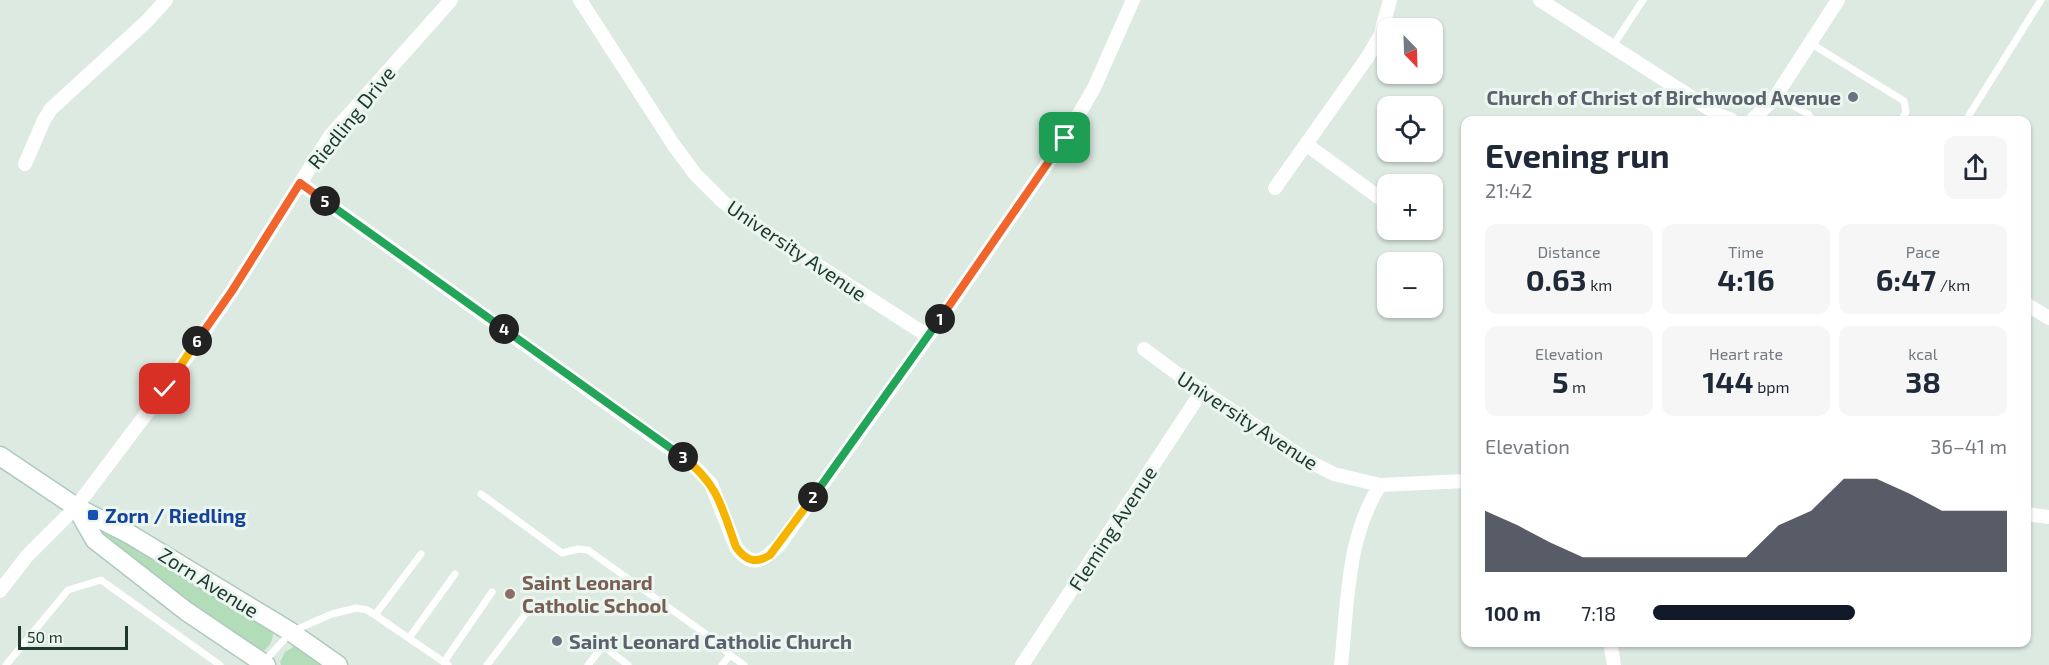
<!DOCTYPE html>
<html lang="en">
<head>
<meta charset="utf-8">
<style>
  :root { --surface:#fff; --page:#f6f6f7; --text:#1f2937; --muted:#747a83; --accent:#111827 }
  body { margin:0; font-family:"Exo 2",sans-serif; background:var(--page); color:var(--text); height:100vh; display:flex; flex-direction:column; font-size:22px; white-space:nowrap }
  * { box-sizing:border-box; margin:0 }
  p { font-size:20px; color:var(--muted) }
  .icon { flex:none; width:33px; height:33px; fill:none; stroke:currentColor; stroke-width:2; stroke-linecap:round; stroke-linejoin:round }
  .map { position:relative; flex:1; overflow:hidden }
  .details { position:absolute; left:1461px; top:116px; width:570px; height:531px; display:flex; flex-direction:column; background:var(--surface); border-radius:12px; box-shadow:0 2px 4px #0004 }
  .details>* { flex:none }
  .needle { width:39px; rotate:157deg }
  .buttons { position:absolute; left:1377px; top:18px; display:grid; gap:12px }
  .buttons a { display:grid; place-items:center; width:66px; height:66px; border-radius:12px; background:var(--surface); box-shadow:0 2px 4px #0004; font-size:30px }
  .scale { position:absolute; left:18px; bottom:15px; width:110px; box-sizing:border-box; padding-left:6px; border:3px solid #1d392e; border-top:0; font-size:16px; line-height:21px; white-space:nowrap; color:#1d392e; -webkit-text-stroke:4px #ecf6f0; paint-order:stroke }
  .pin { position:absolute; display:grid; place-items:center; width:51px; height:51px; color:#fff; margin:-26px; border-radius:12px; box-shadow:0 3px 9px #0006 }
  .km { position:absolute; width:30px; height:30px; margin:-15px; border-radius:50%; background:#222; color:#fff; font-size:16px; line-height:30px; text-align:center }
  .round { display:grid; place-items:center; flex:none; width:63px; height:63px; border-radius:12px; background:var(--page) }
  .headline { display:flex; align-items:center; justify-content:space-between; height:102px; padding:0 24px }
  h1 { font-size:33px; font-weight:700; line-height:45px }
  .stats { display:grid; grid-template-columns:repeat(3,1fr); gap:9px; height:102px; padding:6px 24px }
  .stats div { display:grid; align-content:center; border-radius:12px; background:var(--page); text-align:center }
  .stats b { font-size:30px; font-weight:700 }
  .stats small { font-size:16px; font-weight:400 }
  .stats p { font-size:16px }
  .chart { height:168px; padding:12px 24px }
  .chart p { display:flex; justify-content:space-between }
  .chart svg { width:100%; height:108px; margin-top:6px; fill:var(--accent); opacity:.7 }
  ul { padding:0 24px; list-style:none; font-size:20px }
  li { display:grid; grid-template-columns:96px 72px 1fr; align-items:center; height:45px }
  li i { height:15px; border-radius:8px; background:var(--accent) }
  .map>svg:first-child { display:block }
</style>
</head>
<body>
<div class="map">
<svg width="2049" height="665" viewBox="0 0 2049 665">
  <rect width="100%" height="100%" fill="#dceae2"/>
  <path fill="#b3ddb9" d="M 100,526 L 272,630 C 275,638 269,648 262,652 L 183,600 L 97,532 Z
    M 295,646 L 304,649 L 328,665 L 281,665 L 280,662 L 285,652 Z"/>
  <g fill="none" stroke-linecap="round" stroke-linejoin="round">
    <defs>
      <path id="secondary" d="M 0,456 L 76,507 L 131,535 L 291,632 L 338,665
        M 76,507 L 95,540 L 186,611 L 266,665"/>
    </defs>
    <use href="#secondary" stroke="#afcabc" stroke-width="21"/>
    <path stroke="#fff" stroke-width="7" d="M 1810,43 L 1904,101 L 1906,112 L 1901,120
      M 1612,47 L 1643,0
      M 1776,96 L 1808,114 L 1813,120
      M 1966,120 L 2041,0
      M 481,494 L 562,553 L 578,549 L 588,550 L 710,637 L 730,655
      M 375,615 L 421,554
      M 409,638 L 455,574
      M 444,662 L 492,592
      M 263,663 L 291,632 L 311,623 L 332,614 L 356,608 L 367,610 L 375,615 L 448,665
      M 6,665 L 68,590 L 101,580 L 220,665
      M 487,665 L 524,616
      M 588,665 L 603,646 L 628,665
      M 722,665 L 730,655 L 744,665"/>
    <path stroke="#fff" stroke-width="14" d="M 580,0 L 673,144 L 695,174 L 722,201 L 746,219 L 928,336
      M 1540,0 L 1719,115 L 1732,120
      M 1752,120 L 1774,99 L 1838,0
      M 1307,145 L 1388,204
      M 25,164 L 44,120 L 51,109 L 147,21 L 166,0
      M 300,183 L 694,466 L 711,484 L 736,547 C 752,570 765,560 780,544 L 944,314 L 1065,138 L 1094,88 L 1133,0
      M 1275,188 L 1367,58 L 1380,36 L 1390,0
      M 2026,304 L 2049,318
      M 1144,349 L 1183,378 L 1310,462 L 1334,474 L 1380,485 L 1466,481
      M 2026,514 L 2049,517
      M 0,591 L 27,556 L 76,507 L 165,389 L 232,291 L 330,136 L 451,0
      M 1610,642 L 1614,665
      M 1022,665 L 1202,391
      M 1341,665 C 1348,603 1346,539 1380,485"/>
    <use href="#secondary" stroke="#fff" stroke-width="18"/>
  </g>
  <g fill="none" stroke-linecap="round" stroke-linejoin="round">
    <defs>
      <path id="split-1" d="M 940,319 L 1065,138"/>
      <path id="split-2" d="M 813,497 L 940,319"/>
      <path id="split-3" d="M 683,457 C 718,484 722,508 736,547 C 746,561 756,564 770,555 L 813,497"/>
      <path id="split-4" d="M 504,329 L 683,457"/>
      <path id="split-5" d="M 325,201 L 504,329"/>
      <path id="split-6" d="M 197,341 L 232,291 L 300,183 L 325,201"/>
      <path id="split-7" d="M 165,389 L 197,341"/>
    </defs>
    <use href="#split-1" stroke="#fff" stroke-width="12"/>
    <use href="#split-2" stroke="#fff" stroke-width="12"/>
    <use href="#split-3" stroke="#fff" stroke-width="12"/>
    <use href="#split-4" stroke="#fff" stroke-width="12"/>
    <use href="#split-5" stroke="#fff" stroke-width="12"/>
    <use href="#split-6" stroke="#fff" stroke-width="12"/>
    <use href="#split-7" stroke="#fff" stroke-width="12"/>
    <use href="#split-1" stroke="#f0652b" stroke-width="8"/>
    <use href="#split-2" stroke="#22a559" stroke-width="8"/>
    <use href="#split-3" stroke="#f5b400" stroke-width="8"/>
    <use href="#split-4" stroke="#22a559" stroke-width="8"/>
    <use href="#split-5" stroke="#22a559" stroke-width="8"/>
    <use href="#split-6" stroke="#f0652b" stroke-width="8"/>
    <use href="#split-7" stroke="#f5b400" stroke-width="8"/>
  </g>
  <g fill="#6b7280" stroke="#ecf6f0" stroke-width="2">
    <circle cx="1853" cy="97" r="6"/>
    <circle cx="557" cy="641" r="6"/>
  </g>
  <rect fill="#1a4fb4" stroke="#ecf6f0" stroke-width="2" x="87" y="509" width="12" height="12" rx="3"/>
  <circle fill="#8d6e63" stroke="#ecf6f0" stroke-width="2" cx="510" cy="594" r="6"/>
  <g text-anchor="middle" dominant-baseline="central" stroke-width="6" stroke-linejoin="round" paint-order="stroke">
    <g font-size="20" font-weight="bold" fill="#5b616d" stroke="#ecf6f0" text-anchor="end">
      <text x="1841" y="97">Church of Christ of Birchwood Avenue</text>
      <text x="569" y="641" text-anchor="start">Saint Leonard Catholic Church</text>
    </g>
    <g font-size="20" fill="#1d392e" stroke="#ecf6f0">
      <text transform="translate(351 117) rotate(-51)">Riedling Drive</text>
      <text transform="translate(797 250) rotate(34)">University Avenue</text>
      <text transform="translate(1248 420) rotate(33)">University Avenue</text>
      <text transform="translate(1112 528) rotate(-57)">Fleming Avenue</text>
      <text transform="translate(209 582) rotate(32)">Zorn Avenue</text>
    </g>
    <g font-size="20" font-weight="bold" fill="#164399" stroke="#ecf6f0" text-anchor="start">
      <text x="105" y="515">Zorn / Riedling</text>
    </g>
    <g font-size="20" font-weight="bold" fill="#785e54" stroke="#ecf6f0" text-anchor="start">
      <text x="522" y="582">Saint Leonard<tspan x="522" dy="23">Catholic School</tspan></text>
    </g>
  </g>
</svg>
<div class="buttons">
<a><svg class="needle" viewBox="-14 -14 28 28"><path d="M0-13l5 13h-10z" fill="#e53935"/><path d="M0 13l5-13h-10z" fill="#747a83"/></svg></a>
<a><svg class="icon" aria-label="locate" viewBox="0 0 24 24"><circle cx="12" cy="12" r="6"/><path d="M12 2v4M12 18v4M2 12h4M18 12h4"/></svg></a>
<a>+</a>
<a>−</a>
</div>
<div class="scale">50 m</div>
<div class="pin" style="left:1065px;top:138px;background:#1e9e55"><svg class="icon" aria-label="arrive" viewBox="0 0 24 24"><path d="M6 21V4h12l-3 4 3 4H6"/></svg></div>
<div class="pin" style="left:165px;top:389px;background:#d93025"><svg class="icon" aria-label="check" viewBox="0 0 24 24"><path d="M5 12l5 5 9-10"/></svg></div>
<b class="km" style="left:940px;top:319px">1</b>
<b class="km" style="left:813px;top:497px">2</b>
<b class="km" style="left:683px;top:457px">3</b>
<b class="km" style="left:504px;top:329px">4</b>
<b class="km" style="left:325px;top:201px">5</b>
<b class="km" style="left:197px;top:341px">6</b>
<section class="details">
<div class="headline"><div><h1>Evening run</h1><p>21:42</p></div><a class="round"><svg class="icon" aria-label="share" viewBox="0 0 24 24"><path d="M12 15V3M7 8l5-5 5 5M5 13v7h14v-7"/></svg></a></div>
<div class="stats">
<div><p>Distance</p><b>0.63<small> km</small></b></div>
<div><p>Time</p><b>4:16</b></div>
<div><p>Pace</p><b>6:47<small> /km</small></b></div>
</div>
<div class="stats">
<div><p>Elevation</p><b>5<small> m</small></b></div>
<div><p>Heart rate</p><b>144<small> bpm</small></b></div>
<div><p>kcal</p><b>38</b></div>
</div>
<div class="chart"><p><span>Elevation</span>36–41 m</p>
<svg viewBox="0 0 160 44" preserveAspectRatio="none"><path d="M0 44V19L10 25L20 32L30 38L40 38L50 38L60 38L70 38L80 38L90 25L100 19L110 6L120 6L130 12L140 19L150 19L160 19V44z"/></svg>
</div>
<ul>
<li><b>100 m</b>7:18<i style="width:57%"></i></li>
</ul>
</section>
</div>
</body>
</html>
